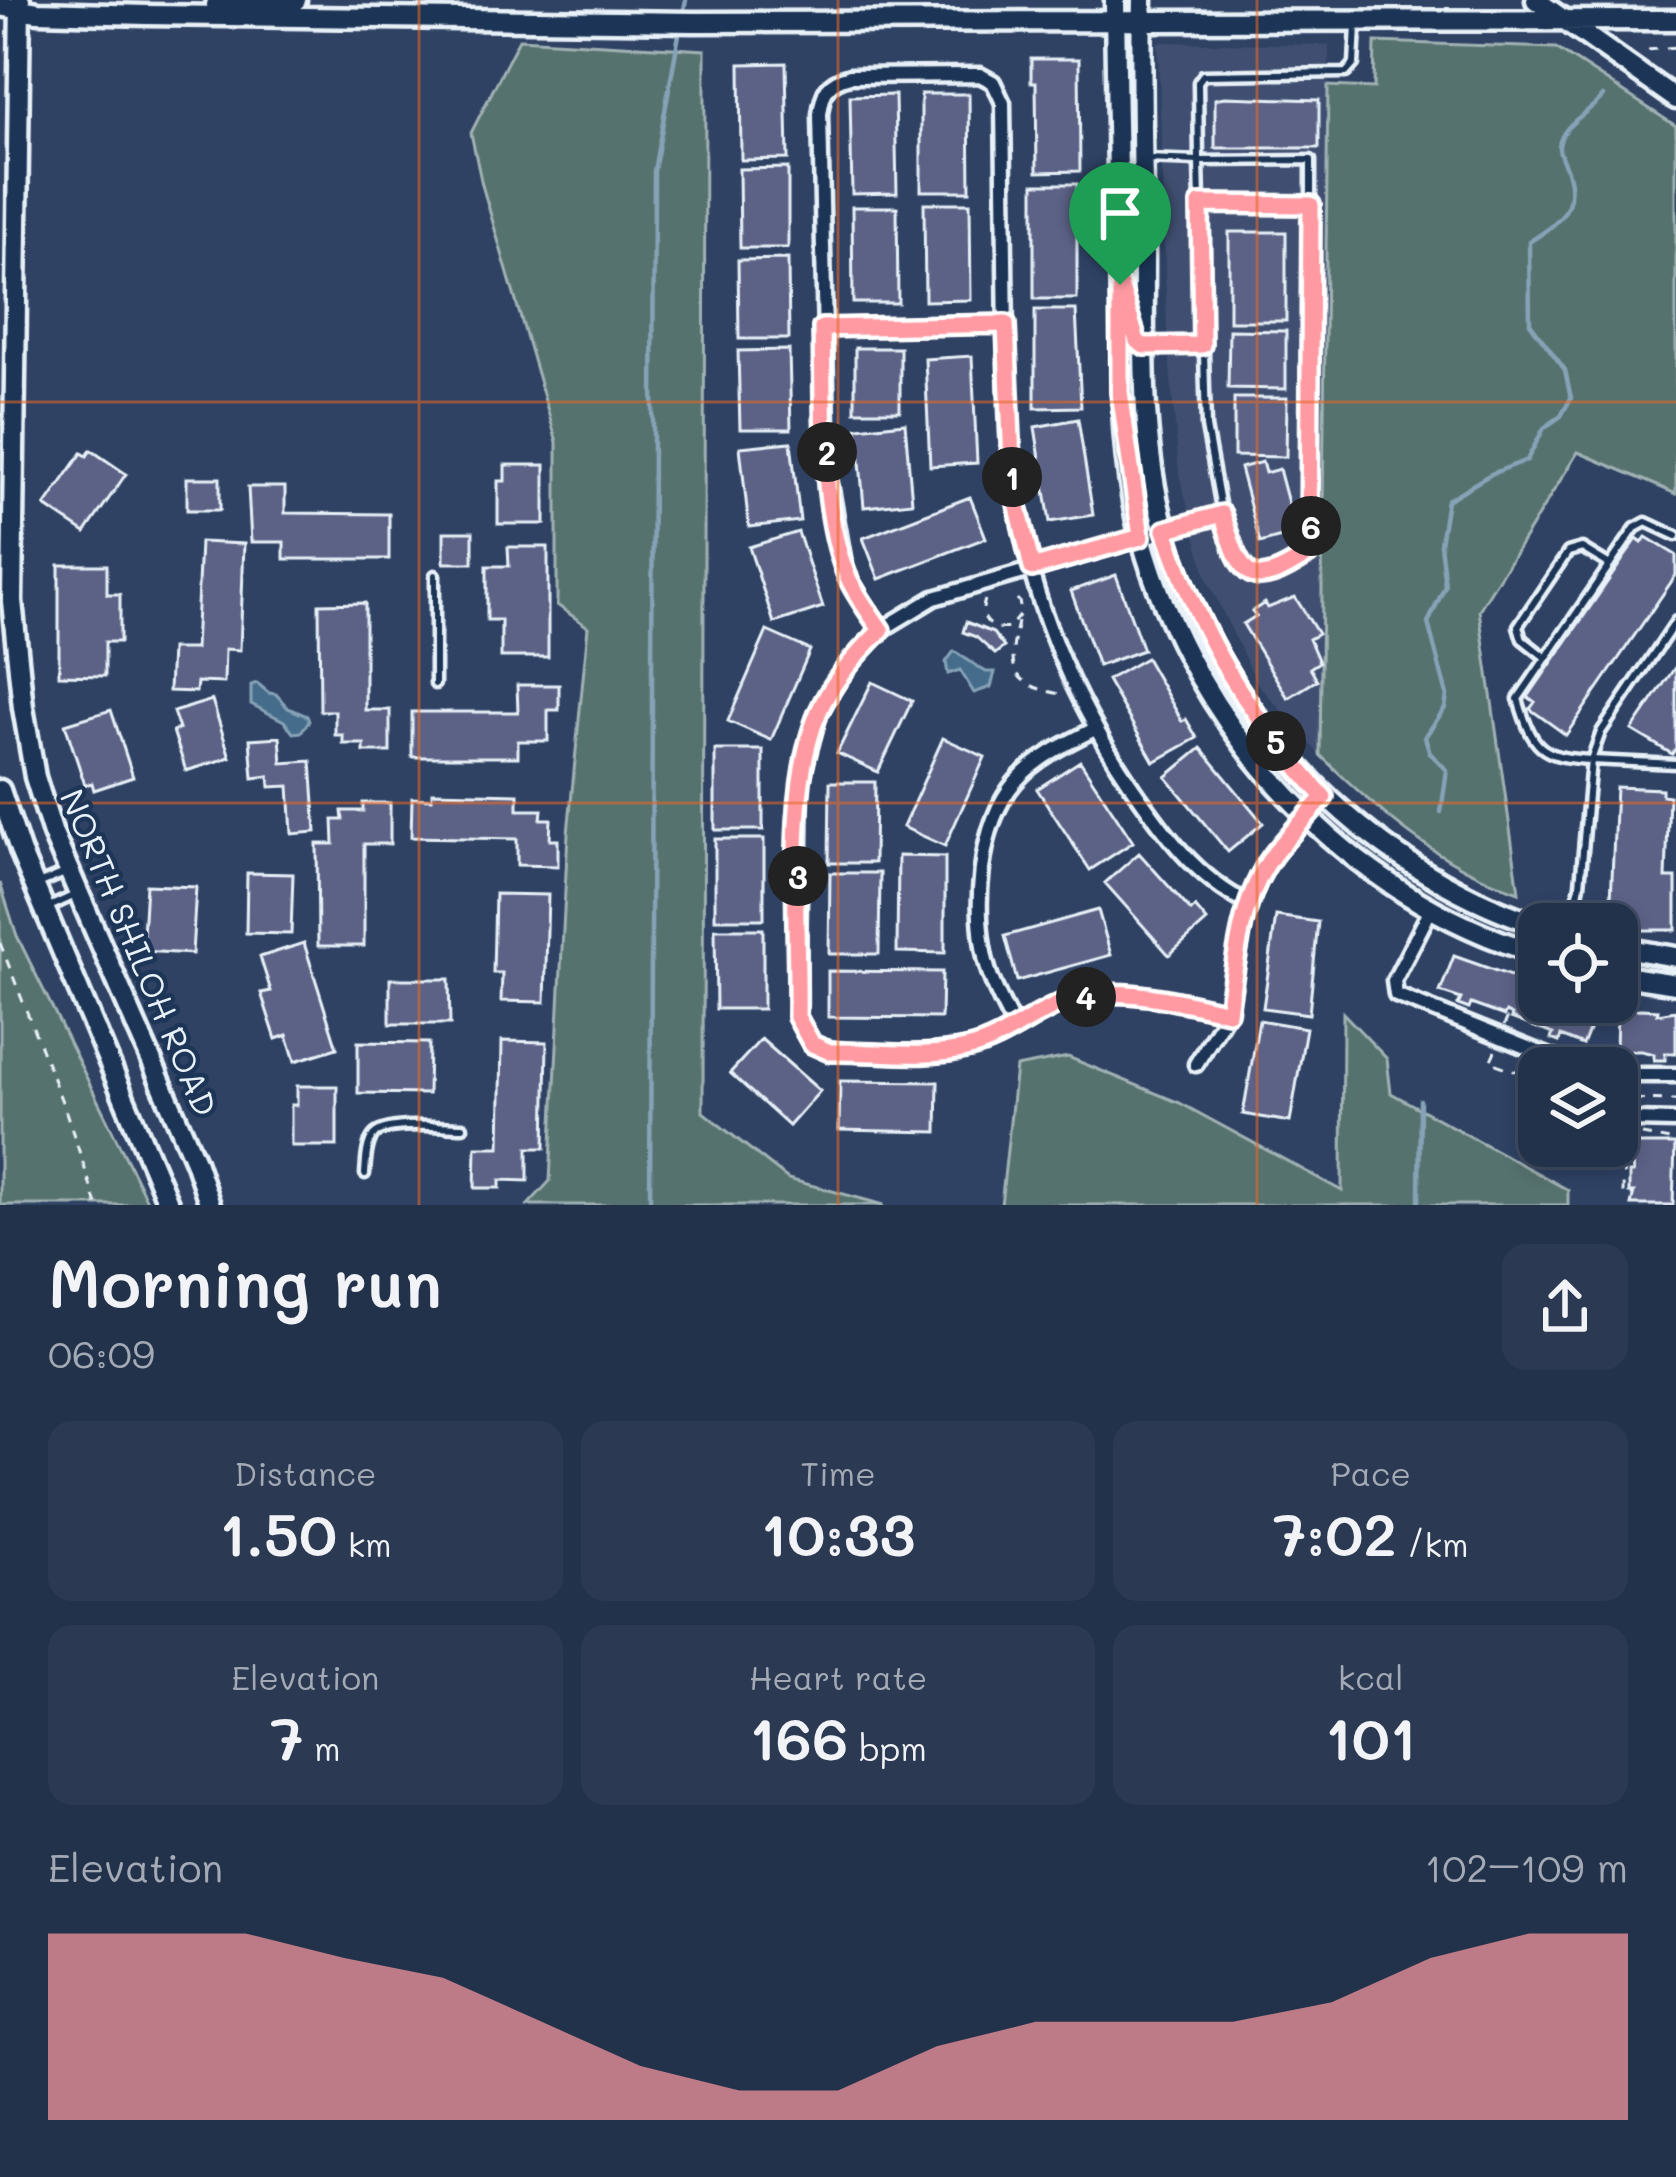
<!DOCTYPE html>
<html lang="en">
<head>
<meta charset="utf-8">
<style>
  :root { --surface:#23324b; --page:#2b3a52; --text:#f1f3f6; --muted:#a3aab5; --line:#404d63; --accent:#ff9aa2 }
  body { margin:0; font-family:Mali,sans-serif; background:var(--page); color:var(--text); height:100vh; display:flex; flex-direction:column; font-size:45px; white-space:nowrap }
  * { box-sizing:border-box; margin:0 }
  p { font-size:39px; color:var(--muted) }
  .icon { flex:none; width:66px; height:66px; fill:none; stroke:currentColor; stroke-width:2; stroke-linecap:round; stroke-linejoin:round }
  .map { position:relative; height:1205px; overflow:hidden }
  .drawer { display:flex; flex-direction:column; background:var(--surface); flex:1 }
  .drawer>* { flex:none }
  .tools { position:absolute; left:1518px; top:903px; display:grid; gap:24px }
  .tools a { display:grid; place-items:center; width:120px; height:120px; border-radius:24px; background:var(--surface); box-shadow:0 6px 18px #0003,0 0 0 3px var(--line); font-size:60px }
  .pin { position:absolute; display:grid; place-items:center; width:102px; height:102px; color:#fff; margin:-123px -51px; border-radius:50% 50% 50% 0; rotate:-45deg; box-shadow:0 0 12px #0007 }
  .pin .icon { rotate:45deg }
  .km { position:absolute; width:60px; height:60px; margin:-30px; border-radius:50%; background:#222; color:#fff; font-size:33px; line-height:60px; text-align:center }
  .round { display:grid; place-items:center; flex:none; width:126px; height:126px; border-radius:24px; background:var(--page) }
  .summary { display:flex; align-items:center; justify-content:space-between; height:204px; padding:0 48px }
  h1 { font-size:66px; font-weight:600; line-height:90px }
  .stats { display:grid; grid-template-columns:repeat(3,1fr); gap:18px; height:204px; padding:12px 48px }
  .stats div { display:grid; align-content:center; border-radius:24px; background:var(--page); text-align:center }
  .stats b { font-size:60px; font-weight:600 }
  .stats small { font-size:33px; font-weight:400 }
  .stats p { font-size:33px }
  .chart { height:336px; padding:24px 48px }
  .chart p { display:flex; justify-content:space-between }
  .chart svg { width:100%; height:216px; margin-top:12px; fill:var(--accent); opacity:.7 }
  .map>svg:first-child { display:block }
</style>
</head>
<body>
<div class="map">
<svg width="1676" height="1205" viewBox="0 0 1676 1205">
  <rect width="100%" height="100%" fill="#2f4264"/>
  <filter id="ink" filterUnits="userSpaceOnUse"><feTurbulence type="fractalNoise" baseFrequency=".00833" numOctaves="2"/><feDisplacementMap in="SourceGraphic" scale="24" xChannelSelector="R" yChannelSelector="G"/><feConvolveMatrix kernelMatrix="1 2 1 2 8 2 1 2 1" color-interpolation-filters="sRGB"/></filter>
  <g filter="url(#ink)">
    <path fill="#3f4f71" d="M 1158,42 L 1329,45 L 1320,755 L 1257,683 L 1207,579 L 1179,474 L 1167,330 Z"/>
    <path fill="#57726e" stroke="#a0b2b3" stroke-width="3" d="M 519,39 L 705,50 L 703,1112 L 788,1179 L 884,1205 L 528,1205 L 550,1181 L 568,833 L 588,627 L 557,605 L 557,442 L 482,185 L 471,133 Z
      M 1375,42 L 1556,48 L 1676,126 L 1676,494 L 1578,452 L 1479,610 L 1519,892 C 1437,864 1381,814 1320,755 L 1328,86 L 1374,88 Z
      M 0,883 L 17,936 L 149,1205 L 0,1205 Z
      M 1343,1013 L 1387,1059 L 1391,1093 L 1568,1190 L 1568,1205 L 1001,1205 L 1016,1067 L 1068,1057 L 1180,1103 L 1342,1191 Z"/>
    <path fill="#446d8b" stroke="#86a2b7" stroke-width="3" d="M 954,651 L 986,672 L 995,672 L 991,687 L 974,693 L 960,670 L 948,674 L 946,662 Z
      M 257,683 L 269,693 L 276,694 L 288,708 L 307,716 L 309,721 L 301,732 L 293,733 L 284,721 L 251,704 L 251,685 Z"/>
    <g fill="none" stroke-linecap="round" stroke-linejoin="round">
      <path stroke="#86a2b7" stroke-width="4.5" d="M 682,18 L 686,0
        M 1441,812 L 1447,770 L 1430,753 L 1425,737 L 1445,708 L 1447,695 L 1428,623 L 1445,586 L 1440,544 L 1447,500 L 1491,474 L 1527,460 L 1544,428 L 1561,416 L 1571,398 L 1565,370 L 1530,323 L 1529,242 C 1557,224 1578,210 1568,174 C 1566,166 1558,154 1559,146 C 1562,123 1590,113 1603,96
        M 650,1205 L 654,171 L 680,29
        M 1419,1205 L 1420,1100"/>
    </g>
    <path fill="#5c6286" stroke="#e8f1f8" stroke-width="3" d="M 1031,59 L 1079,59 L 1080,171 L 1037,172 L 1036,82 L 1031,82 Z
      M 786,63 L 788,159 L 741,160 L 740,64 Z
      M 921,94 L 969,94 L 970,191 L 921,191 Z
      M 895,95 L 897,193 L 852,194 L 850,96 Z
      M 1224,97 L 1319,100 L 1319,148 L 1215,148 L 1215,99 Z
      M 788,168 L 788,248 L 740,248 L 739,169 Z
      M 1034,184 L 1077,184 L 1077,299 L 1034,299 Z
      M 924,203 L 970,203 L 971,300 L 925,301 Z
      M 852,207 L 897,207 L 898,303 L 853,303 Z
      M 1229,232 L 1286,232 L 1286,321 L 1229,321 Z
      M 788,259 L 789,339 L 739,339 L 738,260 Z
      M 1035,310 L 1076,310 L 1081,407 L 1035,408 Z
      M 1229,330 L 1286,331 L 1286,389 L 1228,388 Z
      M 855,348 L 900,348 L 900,411 L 855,411 Z
      M 789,350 L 791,429 L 740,429 L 738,351 Z
      M 972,356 L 977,463 L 930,466 L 925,359 Z
      M 1234,398 L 1287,398 L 1286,457 L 1234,456 Z
      M 1078,419 L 1093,515 L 1050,522 L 1035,427 Z
      M 905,423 L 912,502 L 864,507 L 857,428 Z
      M 791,442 L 800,521 L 749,527 L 740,447 Z
      M 91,450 L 126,474 L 85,533 L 45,506 L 82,453 L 87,456 Z
      M 1262,462 L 1265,473 L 1279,469 L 1296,533 L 1260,543 L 1240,468 Z
      M 505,465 L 545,465 L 545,524 L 498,524 L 498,481 L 505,481 Z
      M 187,478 L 220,478 L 220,510 L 187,510 Z
      M 248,487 L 285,487 L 285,513 L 389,514 L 389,559 L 284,559 L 284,542 L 251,542 Z
      M 970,497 L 986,538 L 879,579 L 863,538 Z
      M 444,532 L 473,532 L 473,563 L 444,563 Z
      M 798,532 L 823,607 L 774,623 L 749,547 Z
      M 1646,537 L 1676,555 L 1676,575 L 1566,735 L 1530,709 L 1535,702 L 1528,697 L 1637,539 L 1642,543 Z
      M 200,542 L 244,544 L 240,650 L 225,649 L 224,683 L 197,682 L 196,692 L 169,691 L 171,649 L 195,649 Z
      M 508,547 L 548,547 L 548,657 L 501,657 L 501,620 L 487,620 L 487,566 L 509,566 Z
      M 59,565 L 107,565 L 107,594 L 120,594 L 120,642 L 105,642 L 105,676 L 59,675 Z
      M 1116,575 L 1143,650 L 1098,666 L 1071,591 Z
      M 1295,597 L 1318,634 L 1309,639 L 1319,662 L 1310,668 L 1317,680 L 1288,698 L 1243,624 L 1256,616 L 1252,611 L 1265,603 L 1268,608 Z
      M 365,603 L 365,710 L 390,710 L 390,752 L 364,752 L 364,744 L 343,744 L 343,735 L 335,735 L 335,711 L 320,711 L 319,604 Z
      M 966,622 L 993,633 L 1004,647 L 995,654 L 976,637 L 963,632 Z
      M 767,631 L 810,650 L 771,740 L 728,721 Z
      M 1146,658 L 1182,721 L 1186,719 L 1197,738 L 1154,762 L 1107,680 Z
      M 1676,666 L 1676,748 L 1672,754 L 1632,730 Z
      M 872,682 L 912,701 L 878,772 L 837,753 Z
      M 517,685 L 559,685 L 559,710 L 548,710 L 548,741 L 518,741 L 518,757 L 412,757 L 412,712 L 518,712 Z
      M 212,700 L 230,757 L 186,771 L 173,731 L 179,729 L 173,712 Z
      M 111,710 L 133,777 L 94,790 L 92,783 L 85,785 L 65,724 Z
      M 280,737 L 282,763 L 311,761 L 316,832 L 292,834 L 289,786 L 270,787 L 269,776 L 253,778 L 250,739 Z
      M 943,738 L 985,757 L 945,846 L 903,827 Z
      M 1201,748 L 1263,823 L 1228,852 L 1166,777 Z
      M 715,750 L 763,750 L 763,830 L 715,830 Z
      M 1080,761 L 1133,842 L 1090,870 L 1037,789 Z
      M 830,782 L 875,782 L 874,863 L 829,863 Z
      M 1616,787 L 1662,789 L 1662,795 L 1669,796 L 1666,878 L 1676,878 L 1676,930 L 1638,930 L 1638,925 L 1610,923 Z
      M 432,792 L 518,794 L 518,810 L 542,810 L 541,819 L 551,819 L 550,840 L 558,840 L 558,866 L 517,865 L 517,839 L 411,837 L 412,798 L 432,799 Z
      M 363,803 L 390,803 L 390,844 L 364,844 L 364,946 L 318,946 L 317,844 L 334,844 L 333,820 L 343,820 L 342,811 L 363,811 Z
      M 715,839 L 764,839 L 764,919 L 715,919 Z
      M 1139,853 L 1191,911 L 1195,907 L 1207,921 L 1169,955 L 1105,883 Z
      M 898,856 L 945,857 L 945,953 L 897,952 Z
      M 247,873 L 293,874 L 291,934 L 246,933 Z
      M 830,873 L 880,873 L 879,954 L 829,954 Z
      M 146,885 L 196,887 L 192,954 L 142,951 Z
      M 495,894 L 548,895 L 545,1002 L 501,1001 L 502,973 L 493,973 Z
      M 1098,910 L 1111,955 L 1017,981 L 1005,936 Z
      M 1276,916 L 1318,922 L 1309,1014 L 1263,1008 Z
      M 715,929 L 763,929 L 763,1009 L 716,1009 Z
      M 304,943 L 337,1048 L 295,1061 L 287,1035 L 276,1039 L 261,993 L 271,991 L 260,957 Z
      M 1454,956 L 1539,986 L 1539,1002 L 1574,1002 L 1597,1011 L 1583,1045 L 1561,1036 L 1559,1042 L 1551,1039 L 1553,1034 L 1511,1018 L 1512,1015 L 1506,1012 L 1504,1016 L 1471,1004 L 1469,1009 L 1458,1005 L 1461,999 L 1440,992 Z
      M 828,971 L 942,972 L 941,1018 L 828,1017 Z
      M 390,979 L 449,979 L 450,1024 L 390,1024 Z
      M 1641,1009 L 1658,1010 L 1657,1014 L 1676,1011 L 1676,1053 L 1665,1053 L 1665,1060 L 1654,1060 L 1654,1054 L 1641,1051 L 1616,1051 L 1617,1011 Z
      M 1259,1020 L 1306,1028 L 1290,1122 L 1243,1114 Z
      M 761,1039 L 820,1091 L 789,1126 L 730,1073 Z
      M 502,1041 L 547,1042 L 545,1148 L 528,1148 L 528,1181 L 500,1180 L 500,1188 L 475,1188 L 476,1147 L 500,1147 Z
      M 358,1042 L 429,1043 L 428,1094 L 358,1093 Z
      M 840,1081 L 938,1082 L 937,1132 L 839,1130 Z
      M 297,1086 L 337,1086 L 337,1146 L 291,1146 L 291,1105 L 297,1105 Z
      M 1630,1144 L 1675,1144 L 1673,1205 L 1631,1205 L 1634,1193 L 1629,1193 L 1629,1173 L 1633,1173 Z"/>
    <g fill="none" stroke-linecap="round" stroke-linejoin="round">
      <defs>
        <path id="lane" d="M 1146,159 L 1199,161 L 1198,82 L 1203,75 L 1346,73 L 1354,64 L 1356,25
          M 1200,204 L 1199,161 L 1311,160 L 1311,205
          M 1148,345 L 1201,345
          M 1167,530 L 1222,514 C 1241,573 1246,597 1309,554 L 1311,205 L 1200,204 L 1206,427 L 1222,514
          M 1676,536 L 1646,522 L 1635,528 L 1518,699 C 1533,749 1540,757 1591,760 L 1601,732 L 1676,621
          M 1546,658 L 1522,639 L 1518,626 L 1568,552 L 1582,548 L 1610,565
          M 435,684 L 435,575
          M 38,884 L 65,873
          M 47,908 L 73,896
          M 1572,924 L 1580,885 L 1591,760 L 1676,764
          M 365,1174 C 366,1162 366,1144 374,1135 C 386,1121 444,1127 463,1127"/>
        <path id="street" d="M 822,328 L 1006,324
          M 1165,531 L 934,598 L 881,630 L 844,671 L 819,713 L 801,780 L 797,1017 L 811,1044 C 847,1059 960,1056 996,1039 C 1027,1025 1053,1001 1089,996 C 1134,989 1184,1003 1228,1012
          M 881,630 L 846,574 L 828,472 L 820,114 C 823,91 827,82 850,76 L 980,75 L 993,82 L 1003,103 C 1004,182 1005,261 1006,340 C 1007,389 1006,439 1013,486 C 1029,593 1069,693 1129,782 C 1162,830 1195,878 1249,904
          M 1431,909 L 1394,981 L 1396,995 L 1578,1068
          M 1015,1028 C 1005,1009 994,989 988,969 C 972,915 978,824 1016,781 C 1036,758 1067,743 1093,730
          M 1196,1064 L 1228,1012 L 1245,917 L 1259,879 L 1273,855 L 1325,797
          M 1617,1075 L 1676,1075
          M 1632,1120 L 1676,1121"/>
        <path id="secondary" d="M 20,0 L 12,601 L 23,708 L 35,777 L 53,834 L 195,1161 L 210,1205
          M 1115,0 C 1116,103 1119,207 1121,310 C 1122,385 1121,464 1141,537 C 1194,729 1346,897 1539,954
          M 1142,0 C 1140,85 1143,169 1144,254 C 1144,345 1140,446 1166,534 C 1219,715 1360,866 1539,925
          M 1536,0 L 1676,99
          M 216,5 L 296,0
          M 0,6 L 38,12 L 146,15 L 694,22 L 1676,20
          M 0,790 L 21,853 L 169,1205
          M 1617,947 L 1676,957
          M 1617,975 L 1676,984"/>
      </defs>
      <use href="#lane" stroke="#e8f1f8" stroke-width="15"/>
      <use href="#street" stroke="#e8f1f8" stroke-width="21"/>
      <use href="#secondary" stroke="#e8f1f8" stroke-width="27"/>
      <path stroke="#e8f1f8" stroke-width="3" stroke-dasharray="9 9" stroke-linecap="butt" d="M 1648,50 L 1676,47
        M 985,600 C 978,618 990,631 1009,628 L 1021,613 L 1019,601 L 1010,593
        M 1018,622 C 1008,666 1008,684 1060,694
        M 0,943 L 66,1112 L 97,1205
        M 1504,1026 L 1509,1014
        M 1495,1051 L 1490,1062 L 1539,1079
        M 1617,1099 L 1676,1100
        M 1633,1135 L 1624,1142 L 1623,1195 L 1634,1195
        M 1642,1135 L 1676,1141"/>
      <use href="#lane" stroke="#1d3557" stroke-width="6"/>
      <use href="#street" stroke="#1d3557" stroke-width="12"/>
      <use href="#secondary" stroke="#1d3557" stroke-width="18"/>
    </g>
  </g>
  <g fill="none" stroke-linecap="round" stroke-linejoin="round" filter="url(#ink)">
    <defs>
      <path id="route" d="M 1200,204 L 1311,205 L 1309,554 C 1246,596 1242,575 1222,514 L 1165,530 C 1202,641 1245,711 1324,797 C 1308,816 1288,835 1273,855 C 1240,900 1236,960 1228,1012 C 1177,1001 1112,982 1062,1003 C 1030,1016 1004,1039 970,1048 C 926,1060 875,1051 830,1052 L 812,1044 L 797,1017 C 799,928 784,792 819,711 C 833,680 857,654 881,630 C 869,612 854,593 846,573 C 819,503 824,403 822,328 L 1006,324 L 1013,485 L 1032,568 L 1141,537 L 1120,392 L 1120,285 L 1137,341 L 1144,346 L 1202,345 Z"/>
    </defs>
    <use href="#route" stroke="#fff" stroke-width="24"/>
    <use href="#route" stroke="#ff9aa2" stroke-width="15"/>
  </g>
  <path fill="none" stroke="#e86824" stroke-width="3" stroke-opacity="0.55" d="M 419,0 L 419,1205M 838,0 L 838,1205M 1257,0 L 1257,1205M 0,402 L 1676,402M 0,803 L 1676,803"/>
  <g text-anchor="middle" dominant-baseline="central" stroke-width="9" stroke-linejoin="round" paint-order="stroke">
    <g font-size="33" fill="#e8f1f8" stroke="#1d3557">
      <text transform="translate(140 952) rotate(67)">NORTH SHILOH ROAD</text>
    </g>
  </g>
</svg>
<div class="tools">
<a><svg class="icon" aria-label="locate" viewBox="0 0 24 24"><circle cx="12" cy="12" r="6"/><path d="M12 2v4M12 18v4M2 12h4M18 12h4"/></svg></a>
<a><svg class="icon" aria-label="layers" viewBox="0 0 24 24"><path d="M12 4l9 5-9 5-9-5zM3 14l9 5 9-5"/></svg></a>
</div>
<div class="pin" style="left:1120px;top:285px;background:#1e9e55"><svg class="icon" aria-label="arrive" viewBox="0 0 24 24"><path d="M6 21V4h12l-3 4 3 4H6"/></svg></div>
<b class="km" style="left:1012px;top:477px">1</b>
<b class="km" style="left:827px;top:452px">2</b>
<b class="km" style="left:798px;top:876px">3</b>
<b class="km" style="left:1086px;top:997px">4</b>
<b class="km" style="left:1276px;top:741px">5</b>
<b class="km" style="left:1311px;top:526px">6</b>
</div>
<section class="drawer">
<div class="summary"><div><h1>Morning run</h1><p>06:09</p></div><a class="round"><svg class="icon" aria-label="share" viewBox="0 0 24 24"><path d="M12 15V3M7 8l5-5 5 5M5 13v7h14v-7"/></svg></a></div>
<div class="stats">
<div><p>Distance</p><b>1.50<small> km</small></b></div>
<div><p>Time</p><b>10:33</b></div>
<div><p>Pace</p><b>7:02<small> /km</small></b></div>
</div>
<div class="stats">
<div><p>Elevation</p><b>7<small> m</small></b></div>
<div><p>Heart rate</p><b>166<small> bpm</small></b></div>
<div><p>kcal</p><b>101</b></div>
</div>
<div class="chart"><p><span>Elevation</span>102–109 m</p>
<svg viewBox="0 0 160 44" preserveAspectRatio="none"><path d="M0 44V6L10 6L20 6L30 11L40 15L50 24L60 33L70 38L80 38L90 29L100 24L110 24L120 24L130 20L140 11L150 6L160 6V44z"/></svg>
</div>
</section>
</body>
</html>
